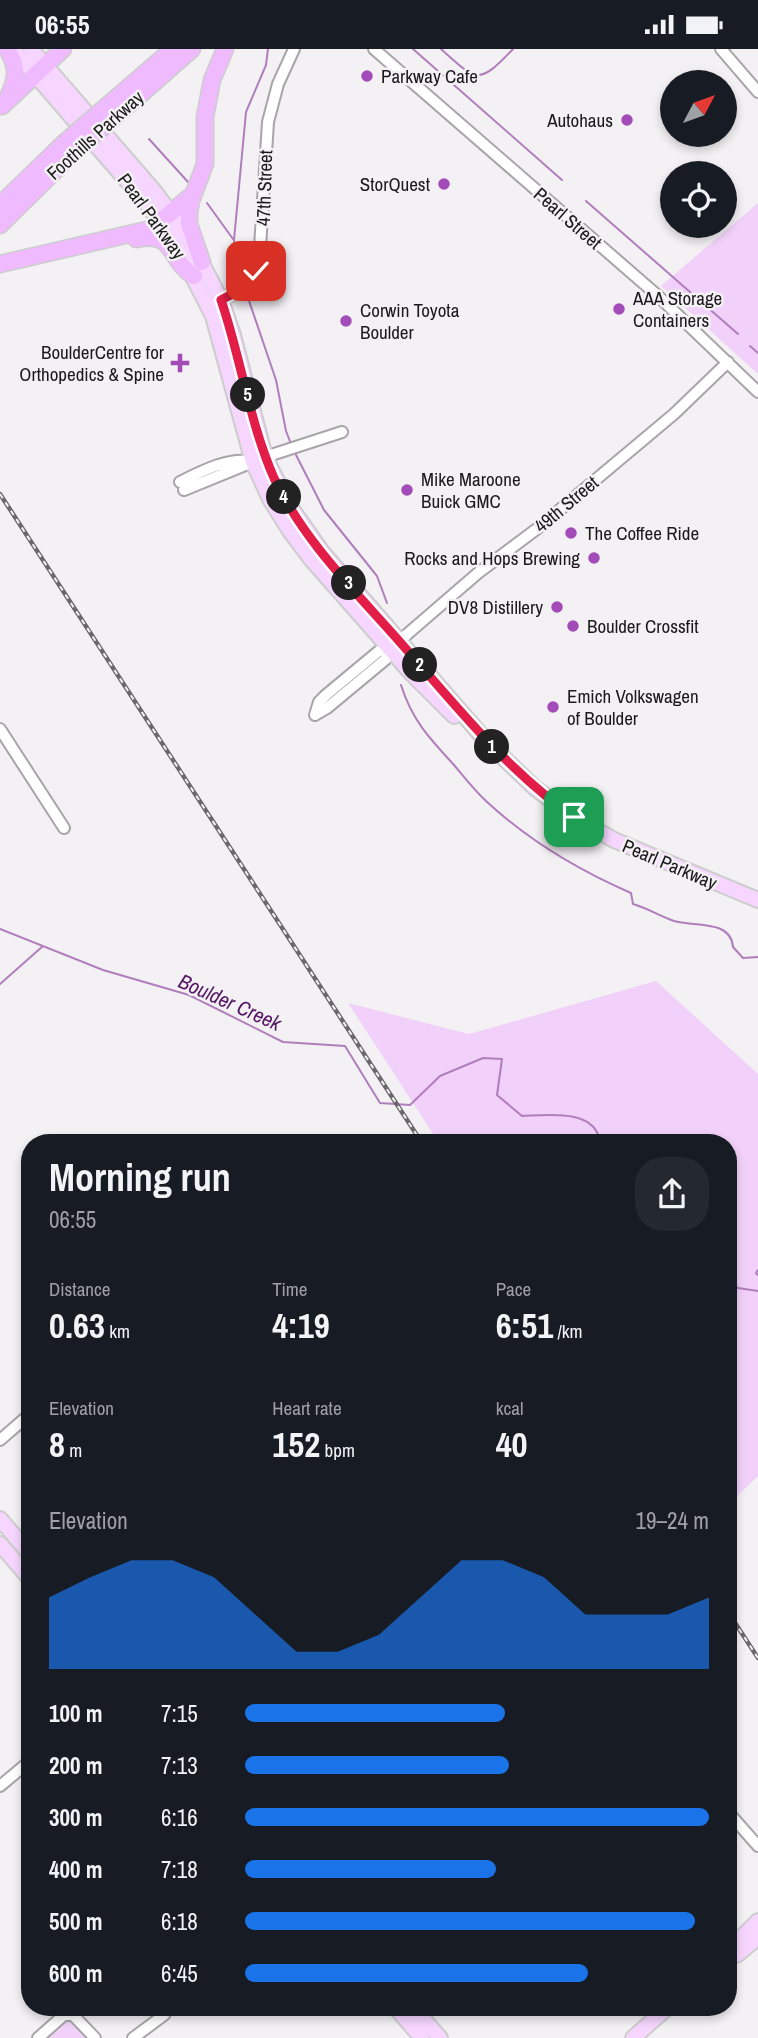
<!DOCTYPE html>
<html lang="en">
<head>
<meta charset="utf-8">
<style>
  :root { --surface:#171b24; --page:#242831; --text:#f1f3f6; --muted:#9ea1a6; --accent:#1a73e8 }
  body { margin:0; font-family:"Archivo Narrow",sans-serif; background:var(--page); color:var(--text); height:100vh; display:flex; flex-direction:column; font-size:26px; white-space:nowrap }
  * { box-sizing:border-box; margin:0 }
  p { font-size:23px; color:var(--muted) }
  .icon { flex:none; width:38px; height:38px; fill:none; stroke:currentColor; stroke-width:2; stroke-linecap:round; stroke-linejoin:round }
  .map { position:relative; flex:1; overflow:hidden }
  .sheet { position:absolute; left:21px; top:1085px; width:716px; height:882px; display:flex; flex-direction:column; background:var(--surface); border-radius:28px; box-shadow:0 4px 10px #0003 }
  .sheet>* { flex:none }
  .needle { width:46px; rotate:49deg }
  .tools { position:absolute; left:660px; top:21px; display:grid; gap:14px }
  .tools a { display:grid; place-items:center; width:77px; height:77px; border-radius:50%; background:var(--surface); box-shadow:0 4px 10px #0003; font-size:35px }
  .pin { position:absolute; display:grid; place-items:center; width:60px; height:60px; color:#fff; margin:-30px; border-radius:14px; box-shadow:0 4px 10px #0006 }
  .km { position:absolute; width:35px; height:35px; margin:-18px; border-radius:50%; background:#222; color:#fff; font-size:19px; line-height:35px; text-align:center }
  .round { display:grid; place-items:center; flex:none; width:74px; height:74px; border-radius:28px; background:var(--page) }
  .head { display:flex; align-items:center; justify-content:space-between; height:119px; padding:0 28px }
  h1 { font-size:38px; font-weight:700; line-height:52px }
  .metrics { display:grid; grid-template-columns:repeat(3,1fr); gap:10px; height:119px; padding:7px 28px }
  .metrics div { display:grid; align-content:center }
  .metrics b { font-size:35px; font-weight:700 }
  .metrics small { font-size:19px; font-weight:400 }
  .metrics p { font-size:19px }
  .chart { height:196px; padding:14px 28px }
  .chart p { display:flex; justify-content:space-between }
  .chart svg { width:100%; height:126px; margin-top:7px; fill:var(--accent); opacity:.7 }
  ul { padding:0 28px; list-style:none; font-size:23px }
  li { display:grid; grid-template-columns:112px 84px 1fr; align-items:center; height:52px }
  li i { height:18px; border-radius:9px; background:var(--accent) }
  .status { display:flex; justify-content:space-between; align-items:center; height:49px; padding:0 35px; background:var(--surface); direction:ltr }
  .status svg { height:19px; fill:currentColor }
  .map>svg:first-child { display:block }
</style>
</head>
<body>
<div class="status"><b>06:55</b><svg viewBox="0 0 49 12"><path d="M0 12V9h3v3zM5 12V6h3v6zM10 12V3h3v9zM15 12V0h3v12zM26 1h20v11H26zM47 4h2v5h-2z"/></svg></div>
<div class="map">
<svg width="758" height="1989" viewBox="0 0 758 1989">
  <rect width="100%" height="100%" fill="#f4f1f4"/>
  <path fill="#f1d1f9" d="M 758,154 L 758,325 L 661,237 Z
    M 656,932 L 758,1025 L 758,1427 L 728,1456 L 728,1094 L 439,1094 L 348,954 L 469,985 Z
    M 70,1970 L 91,1989 L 44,1989 L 66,1971 Z"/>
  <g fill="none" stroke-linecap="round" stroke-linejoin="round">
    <path stroke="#b07ebc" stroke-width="2" d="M 413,0 L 562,131
      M 441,0 C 477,32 478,37 513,0
      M 149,90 L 188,133
      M 586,152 L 738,285
      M 207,154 L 233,190
      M 242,232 L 234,204 L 234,191 L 246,63 L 266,16 L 268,0
      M 246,243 L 276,331 L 286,382 L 291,395
      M 750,297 L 758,304
      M 295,404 L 324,461 L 377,527 L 387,554
      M 401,636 C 412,671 429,689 454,716 C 464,728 474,741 486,752 C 528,791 578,821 631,844 L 633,855 C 647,859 660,867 674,872 C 693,878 731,870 733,898 L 743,909 L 758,908
      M 0,880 L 103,921 L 189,946 L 283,993 L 345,997 L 380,1054 L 410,1056 L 440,1027 L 483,1009 L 502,1010 L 497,1046 L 522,1067 C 547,1066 597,1059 600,1094
      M 0,935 L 43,897
      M 758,1221 L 756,1224 L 758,1226
      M 728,1232 L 738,1239 L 758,1242"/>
    <defs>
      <path id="minor" d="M 374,0 L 657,246 L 758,343
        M 721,0 L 758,43
        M 215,254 C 235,246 252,235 259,214 L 268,73 L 278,35 L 294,0
        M 180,433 C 200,423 230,407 253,413
        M 184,441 L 265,408 L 342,383
        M 315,666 L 327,659 L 386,610 L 390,600 L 478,524 L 538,479 L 674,365 L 728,313
        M 315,666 L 319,653 L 326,646 L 379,602 L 390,600
        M 0,680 L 64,779
        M 0,1391 L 30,1365
        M 0,1737 L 30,1712
        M 728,1763 L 758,1797
        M 38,1989 L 64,1966 L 73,1966 L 95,1989
        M 133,1989 L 164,1966 L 169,1958"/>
      <path id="major" d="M 13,0 L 147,155 L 175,193 L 213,267 L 253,413 L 270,450 L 290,482 L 311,510 L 412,625 L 454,667
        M 31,0 L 154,142 L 187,186 L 221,251 L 233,286 L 265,408 L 289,456 L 322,503 L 488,694 L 535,739 L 574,768 L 614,791 L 758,851
        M 0,1470 L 30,1505
        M 0,1495 L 30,1530
        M 728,1902 L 758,1872
        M 728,1909 L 738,1905 L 758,1888
        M 395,1958 L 422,1989
        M 413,1958 L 440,1989
        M 633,1989 L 668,1958"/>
      <path id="highway" d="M 7,0 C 17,16 18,28 9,46
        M 2,57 L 63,0
        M 107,57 L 173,0
        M 116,67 L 192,0
        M 0,156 L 63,95
        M 0,176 L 71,106
        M 136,190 C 176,181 168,212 194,227
        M 202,213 L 189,175 L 189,164 L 191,152 L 205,115 L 205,68 L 212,31 L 225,0
        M 0,215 L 151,180 L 191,147"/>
    </defs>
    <use href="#minor" stroke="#a7a5a8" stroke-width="14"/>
    <use href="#major" stroke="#cdcdcd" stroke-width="18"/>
    <use href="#highway" stroke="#cdcdcd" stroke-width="19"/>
    <use href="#minor" stroke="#fff" stroke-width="10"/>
    <use href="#major" stroke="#f6d6fe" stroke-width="14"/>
    <use href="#highway" stroke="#f0bbfe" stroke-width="16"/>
    <defs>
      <path id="rail" d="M 0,445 L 422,1094
        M 728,1563 L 758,1609"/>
    </defs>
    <use href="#rail" stroke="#6a686a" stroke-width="4.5"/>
    <use href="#rail" stroke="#f4f1f4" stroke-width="2" stroke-dasharray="5" stroke-linecap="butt"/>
    <defs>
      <path id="highway-bridge" d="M 63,95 L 107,57
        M 71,106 L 116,67"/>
    </defs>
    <use href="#highway-bridge" stroke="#cdcdcd" stroke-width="19" stroke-linecap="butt"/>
    <use href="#highway-bridge" stroke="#f0bbfe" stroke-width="16"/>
  </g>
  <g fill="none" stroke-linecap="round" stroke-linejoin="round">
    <defs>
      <path id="route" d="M 256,222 L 238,242 L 221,251 C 241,309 249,372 274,429 C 303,491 355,542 399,592 C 455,655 505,720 574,768"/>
    </defs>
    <use href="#route" stroke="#fff" stroke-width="14"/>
    <use href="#route" stroke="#e11d48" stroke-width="9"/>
  </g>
  <g fill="#a34bb8" stroke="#f4f1f4" stroke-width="2.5">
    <circle cx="367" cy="27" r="7"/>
    <circle cx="627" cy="71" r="7"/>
    <circle cx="444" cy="135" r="7"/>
    <circle cx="619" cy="260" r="7"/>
    <circle cx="346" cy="272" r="7"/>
    <path d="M176.5 303.5h7v7h7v7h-7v7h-7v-7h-7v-7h7z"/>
    <circle cx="407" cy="441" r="7"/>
    <circle cx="571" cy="484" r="7"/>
    <circle cx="594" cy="509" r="7"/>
    <circle cx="557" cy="558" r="7"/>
    <circle cx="573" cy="577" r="7"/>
    <circle cx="553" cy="658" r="7"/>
  </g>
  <g text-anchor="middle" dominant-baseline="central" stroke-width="5" stroke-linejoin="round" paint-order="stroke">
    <g font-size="19" fill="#1b1a1b" stroke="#f4f1f4" text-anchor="start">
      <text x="381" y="27">Parkway Cafe</text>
      <text x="613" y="71" text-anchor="end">Autohaus</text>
      <text x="430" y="135" text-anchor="end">StorQuest</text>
      <text x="633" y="249">AAA Storage<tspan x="633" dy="22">Containers</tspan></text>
      <text x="360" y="261">Corwin Toyota<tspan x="360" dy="22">Boulder</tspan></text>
      <text x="164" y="303" text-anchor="end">BoulderCentre for<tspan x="164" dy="22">Orthopedics &amp; Spine</tspan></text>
      <text x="421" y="430">Mike Maroone<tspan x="421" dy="22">Buick GMC</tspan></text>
      <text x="585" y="484">The Coffee Ride</text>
      <text x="580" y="509" text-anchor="end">Rocks and Hops Brewing</text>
      <text x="543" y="558" text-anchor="end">DV8 Distillery</text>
      <text x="587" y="577">Boulder Crossfit</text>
      <text x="567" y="647">Emich Volkswagen<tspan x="567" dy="22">of Boulder</tspan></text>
    </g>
    <g font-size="19" fill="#1b1a1b" stroke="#f4f1f4">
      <text transform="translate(95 86) rotate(-42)">Foothills Parkway</text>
      <text transform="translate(264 139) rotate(-88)">47th Street</text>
      <text transform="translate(152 167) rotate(54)">Pearl Parkway</text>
      <text transform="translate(568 169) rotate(41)">Pearl Street</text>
      <text transform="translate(566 455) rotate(-40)">49th Street</text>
      <text transform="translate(670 815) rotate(23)">Pearl Parkway</text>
    </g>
    <g font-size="21" font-style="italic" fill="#551764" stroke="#f4f1f4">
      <text transform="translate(230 953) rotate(24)">Boulder Creek</text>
    </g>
  </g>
</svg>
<div class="tools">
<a><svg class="needle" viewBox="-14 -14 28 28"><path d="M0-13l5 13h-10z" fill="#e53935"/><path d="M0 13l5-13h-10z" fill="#9ea1a6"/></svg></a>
<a><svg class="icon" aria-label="locate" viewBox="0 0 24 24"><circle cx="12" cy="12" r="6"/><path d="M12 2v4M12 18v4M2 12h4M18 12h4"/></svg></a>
</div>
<div class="pin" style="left:574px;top:768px;background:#1e9e55"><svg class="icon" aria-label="arrive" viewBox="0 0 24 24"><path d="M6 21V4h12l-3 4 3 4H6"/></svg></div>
<div class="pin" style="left:256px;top:222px;background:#d93025"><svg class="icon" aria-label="check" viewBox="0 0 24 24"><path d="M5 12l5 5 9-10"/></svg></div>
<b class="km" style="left:492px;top:698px">1</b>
<b class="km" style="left:420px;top:616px">2</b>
<b class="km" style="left:349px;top:534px">3</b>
<b class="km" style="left:284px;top:448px">4</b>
<b class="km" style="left:248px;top:346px">5</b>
<section class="sheet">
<div class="head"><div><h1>Morning run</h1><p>06:55</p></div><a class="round"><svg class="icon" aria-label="share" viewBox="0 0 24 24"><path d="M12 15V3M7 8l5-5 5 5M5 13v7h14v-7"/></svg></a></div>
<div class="metrics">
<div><p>Distance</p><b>0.63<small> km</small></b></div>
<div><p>Time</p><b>4:19</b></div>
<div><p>Pace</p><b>6:51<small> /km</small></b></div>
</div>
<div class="metrics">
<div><p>Elevation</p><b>8<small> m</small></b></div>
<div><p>Heart rate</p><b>152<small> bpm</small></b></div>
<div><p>kcal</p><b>40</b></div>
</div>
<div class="chart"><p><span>Elevation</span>19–24 m</p>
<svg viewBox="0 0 160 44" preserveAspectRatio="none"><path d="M0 44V19L10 12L20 6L30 6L40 12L50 25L60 38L70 38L80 32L90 19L100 6L110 6L120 12L130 25L140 25L150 25L160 19V44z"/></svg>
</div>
<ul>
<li><b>100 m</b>7:15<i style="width:56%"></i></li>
<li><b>200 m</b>7:13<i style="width:57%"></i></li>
<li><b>300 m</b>6:16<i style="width:100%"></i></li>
<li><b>400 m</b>7:18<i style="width:54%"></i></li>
<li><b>500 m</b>6:18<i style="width:97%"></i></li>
<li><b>600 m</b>6:45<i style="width:74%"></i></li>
</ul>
</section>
</div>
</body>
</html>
